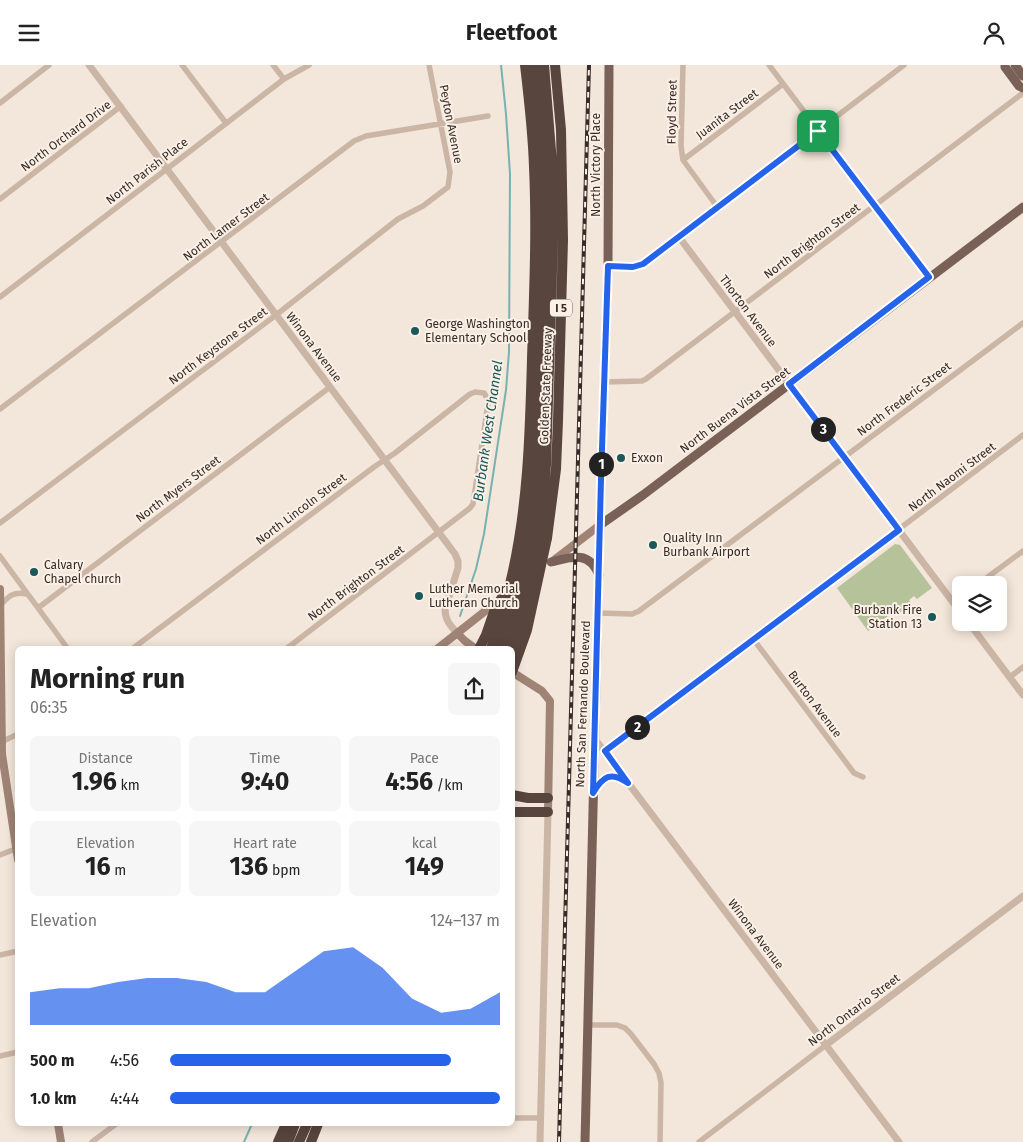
<!DOCTYPE html>
<html lang="en">
<head>
<meta charset="utf-8">
<style>
  :root { --surface:#fff; --page:#f6f6f6; --text:#222; --muted:#767676; --accent:#2563eb }
  body { margin:0; font-family:"Fira Sans",sans-serif; background:var(--page); color:var(--text); height:100vh; display:flex; flex-direction:column; font-size:19px; white-space:nowrap }
  * { box-sizing:border-box; margin:0 }
  p { font-size:16px; color:var(--muted) }
  .icon { flex:none; width:28px; height:28px; fill:none; stroke:currentColor; stroke-width:2; stroke-linecap:round; stroke-linejoin:round }
  .map { position:relative; flex:1; overflow:hidden }
  .details { position:absolute; left:15px; top:581px; width:500px; height:480px; display:flex; flex-direction:column; background:var(--surface); border-radius:8px; box-shadow:0 2px 12px #0003 }
  .details>* { flex:none }
  .controls { position:absolute; left:952px; top:511px; display:grid; gap:10px }
  .controls a { display:grid; place-items:center; width:55px; height:55px; border-radius:8px; background:var(--surface); box-shadow:0 2px 12px #0003; font-size:25px }
  .pin { position:absolute; display:grid; place-items:center; width:42px; height:42px; color:#fff; margin:-21px; border-radius:10px; box-shadow:0 2px 8px #0006 }
  .km { position:absolute; width:25px; height:25px; margin:-12px; border-radius:50%; background:#222; color:#fff; font-size:14px; line-height:25px; text-align:center }
  .round { display:grid; place-items:center; flex:none; width:52px; height:52px; border-radius:8px; background:var(--page) }
  .head { display:flex; align-items:center; justify-content:space-between; height:85px; padding:0 15px }
  h1 { font-size:28px; font-weight:700; line-height:38px }
  .metrics { display:grid; grid-template-columns:repeat(3,1fr); gap:8px; height:85px; padding:5px 15px }
  .metrics div { display:grid; align-content:center; border-radius:8px; background:var(--page); text-align:center }
  .metrics b { font-size:25px; font-weight:700 }
  .metrics small { font-size:14px; font-weight:400 }
  .metrics p { font-size:14px }
  .chart { height:140px; padding:10px 15px }
  .chart p { display:flex; justify-content:space-between }
  .chart svg { width:100%; height:90px; margin-top:5px; fill:var(--accent); opacity:.7 }
  ul { padding:0 15px; list-style:none; font-size:16px }
  li { display:grid; grid-template-columns:80px 60px 1fr; align-items:center; height:38px }
  li i { height:12px; border-radius:6px; background:var(--accent) }
  header { display:flex; justify-content:space-between; align-items:center; height:65px; padding:0 15px; background:var(--surface); font-size:22px; font-weight:700 }
  .map>svg:first-child { display:block }
</style>
</head>
<body>
<header><svg class="icon" aria-label="menu" viewBox="0 0 24 24"><path d="M4 6h16M4 12h16M4 18h16"/></svg>Fleetfoot<svg class="icon" aria-label="person" viewBox="0 0 24 24"><circle cx="12" cy="8" r="4"/><path d="M4 21q1-7 8-7t8 7"/></svg></header>
<div class="map">
<svg width="1023" height="1077" viewBox="0 0 1023 1077">
  <rect width="100%" height="100%" fill="#f3e6da"/>
  <path fill="#b6c299" d="M 895,479 L 900,480 L 932,523 L 917,534 L 914,531 L 909,535 L 911,538 L 899,548 L 892,548 L 868,566 L 837,523 Z"/>
  <g fill="none" stroke-linecap="round" stroke-linejoin="round">
    <path stroke="#77b1b1" stroke-width="2" d="M 460,551 L 476,504 L 484,469 L 506,325 L 509,287 L 510,109 L 506,49 L 501,0
      M 244,1077 L 252,1059"/>
    <path stroke="#cbb5a5" stroke-width="5.5" d="M 182,0 L 226,58
      M 273,0 L 284,14
      M 683,0 L 681,81 L 683,95 L 718,143
      M 769,0 L 929,212
      M 0,38 L 49,0
      M 683,95 L 783,19
      M 0,134 L 121,41
      M 608,201 L 633,202 L 643,199 L 904,0
      M 0,232 L 284,14 L 309,0
      M 604,317 L 642,316 L 646,314 L 1023,28
      M 0,344 L 354,76 L 366,71 L 488,51
      M 0,458 L 276,250 L 398,154 L 423,141 L 448,122 L 450,107 L 429,0
      M 0,491 L 68,584
      M 977,520 L 1023,486
      M 954,538 L 961,532
      M 0,541 C 8,531 14,526 27,529
      M 38,543 L 330,322
      M 598,548 L 632,549 L 639,546 L 1023,258
      M 754,575 L 854,708 L 863,712
      M 132,584 L 374,402 L 395,388 L 470,329 L 475,327 L 484,328 L 487,333 L 488,339 L 473,439 L 470,443 L 286,584
      M 1010,612 L 1023,602
      M 1,677 L 18,669
      M 605,687 L 1023,370
      M 0,790 L 18,783
      M 0,890 L 18,886
      M 588,960 L 617,960 L 625,963 L 631,969 L 654,999 L 659,1008 L 661,1018 L 660,1077
      M 0,991 L 18,987
      M 512,1053 L 541,1053
      M 92,1077 L 116,1059
      M 699,1077 L 826,980"/>
    <path stroke="#cbb5a5" stroke-width="7" d="M 89,0 L 455,489 L 458,496 L 458,503 L 445,544 C 445,555 450,560 457,568
      M 679,172 L 961,548
      M 969,558 L 1023,630
      M 595,674 L 899,1077
      M 826,980 L 1023,831
      M 540,1077 L 548,747"/>
    <path stroke="#9f8476" stroke-width="8" d="M 554,495 L 600,460
      M 0,524 L 2,689 L 18,795
      M 457,568 L 465,576 L 476,584
      M 437,584 L 498,536
      M 512,607 L 542,626 L 550,636 L 548,747
      M 58,1059 L 61,1077"/>
    <path stroke="#796157" stroke-width="9" d="M 1005,0 L 1005,2 L 1019,21 L 1023,23
      M 1015,0 L 1023,11
      M 600,460 L 643,430 L 1023,142
      M 551,497 C 571,492 589,485 599,510
      M 593,728 C 603,711 611,706 628,718
      M 585,1077 L 601,414 L 608,201 L 609,0"/>
    <path stroke="#58453d" stroke-width="10" d="M 547,473 L 556,404 L 558,356 L 563,175 L 561,65 L 555,0
      M 536,481 L 540,461 L 546,400 L 553,174 L 552,98 L 544,0
      M 526,488 L 536,418 L 543,214 L 544,124 L 540,58 L 535,0
      M 510,519 C 528,445 530,370 532,294 C 534,230 537,166 534,102 C 533,68 529,34 525,0
      M 479,584 L 486,570 L 495,544
      M 512,730 L 528,733 L 548,733
      M 512,747 L 548,747
      M 278,1077 L 286,1059
      M 288,1077 L 295,1059
      M 299,1077 L 307,1059
      M 311,1077 L 318,1059"/>
    <defs>
      <path id="rail" d="M 559,1077 L 589,0"/>
    </defs>
    <use href="#rail" stroke="#372b27" stroke-width="4"/>
    <use href="#rail" stroke="#faf0e6" stroke-width="2" stroke-dasharray="5.5" stroke-linecap="butt"/>
    <path stroke="#58453d" stroke-width="10" d="M 495,544 L 504,529
      M 491,584 L 510,519
      M 501,584 L 518,526 L 526,488
      M 511,584 L 519,557 L 536,481
      M 512,607 L 527,565 L 547,473"/>
  </g>
  <g fill="none" stroke-linecap="round" stroke-linejoin="round">
    <defs>
      <path id="route" d="M 818,66 L 929,212 L 789,319 L 899,465 L 605,686 L 628,718 C 611,706 603,711 593,728 L 601,414 L 608,201 L 633,202 L 643,199 Z"/>
    </defs>
    <use href="#route" stroke="#fff" stroke-width="10"/>
    <use href="#route" stroke="#2563eb" stroke-width="6"/>
  </g>
  <g fill="#1a585a" stroke="#faf0e6" stroke-width="2">
    <circle cx="415" cy="266" r="5"/>
    <circle cx="621" cy="393" r="5"/>
    <circle cx="653" cy="480" r="5"/>
    <circle cx="34" cy="507" r="5"/>
    <circle cx="419" cy="531" r="5"/>
    <circle cx="932" cy="552" r="5"/>
  </g>
  <g text-anchor="middle" dominant-baseline="central" stroke-width="4" stroke-linejoin="round" paint-order="stroke">
    <rect fill="#faf0e6" stroke="#726660" stroke-width="1" x="550" y="234.5" width="22" height="17" rx="4"/>
    <g font-size="11" font-weight="bold" fill="#372b27">
      <text x="561" y="243">I 5</text>
    </g>
    <g font-size="12" fill="#372b27" stroke="#faf0e6">
      <text transform="translate(672 47) rotate(-89)">Floyd Street</text>
      <text transform="translate(727 49) rotate(-37)">Juanita Street</text>
      <text transform="translate(451 59) rotate(79)">Peyton Avenue</text>
      <text transform="translate(66 71) rotate(-37)">North Orchard Drive</text>
      <text transform="translate(596 100) rotate(-90)">North Victory Place</text>
      <text transform="translate(147 106) rotate(-38)">North Parish Place</text>
      <text transform="translate(226 162) rotate(-37)">North Lamer Street</text>
      <text transform="translate(812 176) rotate(-37)">North Brighton Street</text>
      <text transform="translate(748 246) rotate(53)">Thorton Avenue</text>
      <text transform="translate(218 281) rotate(-37)">North Keystone Street</text>
      <text transform="translate(314 282) rotate(53)">Winona Avenue</text>
      <text transform="translate(546 321) rotate(-88)">Golden State Freeway</text>
      <text transform="translate(904 334) rotate(-37)">North Frederic Street</text>
      <text transform="translate(735 345) rotate(-37)">North Buena Vista Street</text>
      <text transform="translate(952 412) rotate(-37)">North Naomi Street</text>
      <text transform="translate(178 424) rotate(-37)">North Myers Street</text>
      <text transform="translate(301 444) rotate(-37)">North Lincoln Street</text>
      <text transform="translate(356 518) rotate(-37)">North Brighton Street</text>
      <text transform="translate(583 639) rotate(-88)">North San Fernando Boulevard</text>
      <text transform="translate(815 639) rotate(53)">Burton Avenue</text>
      <text transform="translate(756 869) rotate(53)">Winona Avenue</text>
      <text transform="translate(854 945) rotate(-37)">North Ontario Street</text>
    </g>
    <g font-size="12" fill="#372b27" stroke="#faf0e6" text-anchor="start">
      <text x="425" y="259">George Washington<tspan x="425" dy="14">Elementary School</tspan></text>
      <text x="631" y="393">Exxon</text>
      <text x="663" y="473">Quality Inn<tspan x="663" dy="14">Burbank Airport</tspan></text>
      <text x="44" y="500">Calvary<tspan x="44" dy="14">Chapel church</tspan></text>
      <text x="429" y="524">Luther Memorial<tspan x="429" dy="14">Lutheran Church</tspan></text>
      <text x="922" y="545" text-anchor="end">Burbank Fire<tspan x="922" dy="14">Station 13</tspan></text>
    </g>
    <g font-size="14" font-style="italic" fill="#1a585a" stroke="#faf0e6">
      <text transform="translate(488 366) rotate(-82)">Burbank West Channel</text>
    </g>
  </g>
</svg>
<div class="controls">
<a><svg class="icon" aria-label="layers" viewBox="0 0 24 24"><path d="M12 4l9 5-9 5-9-5zM3 14l9 5 9-5"/></svg></a>
</div>
<div class="pin" style="left:818px;top:66px;background:#1e9e55"><svg class="icon" aria-label="arrive" viewBox="0 0 24 24"><path d="M6 21V4h12l-3 4 3 4H6"/></svg></div>
<b class="km" style="left:601px;top:399px">1</b>
<b class="km" style="left:637px;top:662px">2</b>
<b class="km" style="left:823px;top:364px">3</b>
<section class="details">
<div class="head"><div><h1>Morning run</h1><p>06:35</p></div><a class="round"><svg class="icon" aria-label="share" viewBox="0 0 24 24"><path d="M12 15V3M7 8l5-5 5 5M5 13v7h14v-7"/></svg></a></div>
<div class="metrics">
<div><p>Distance</p><b>1.96<small> km</small></b></div>
<div><p>Time</p><b>9:40</b></div>
<div><p>Pace</p><b>4:56<small> /km</small></b></div>
</div>
<div class="metrics">
<div><p>Elevation</p><b>16<small> m</small></b></div>
<div><p>Heart rate</p><b>136<small> bpm</small></b></div>
<div><p>kcal</p><b>149</b></div>
</div>
<div class="chart"><p><span>Elevation</span>124–137 m</p>
<svg viewBox="0 0 160 44" preserveAspectRatio="none"><path d="M0 44V28L10 26L20 26L30 23L40 21L50 21L60 23L70 28L80 28L90 18L100 8L110 6L120 16L130 31L140 38L150 36L160 28V44z"/></svg>
</div>
<ul>
<li><b>500 m</b>4:56<i style="width:85%"></i></li>
<li><b>1.0 km</b>4:44<i style="width:100%"></i></li>
</ul>
</section>
</div>
</body>
</html>
